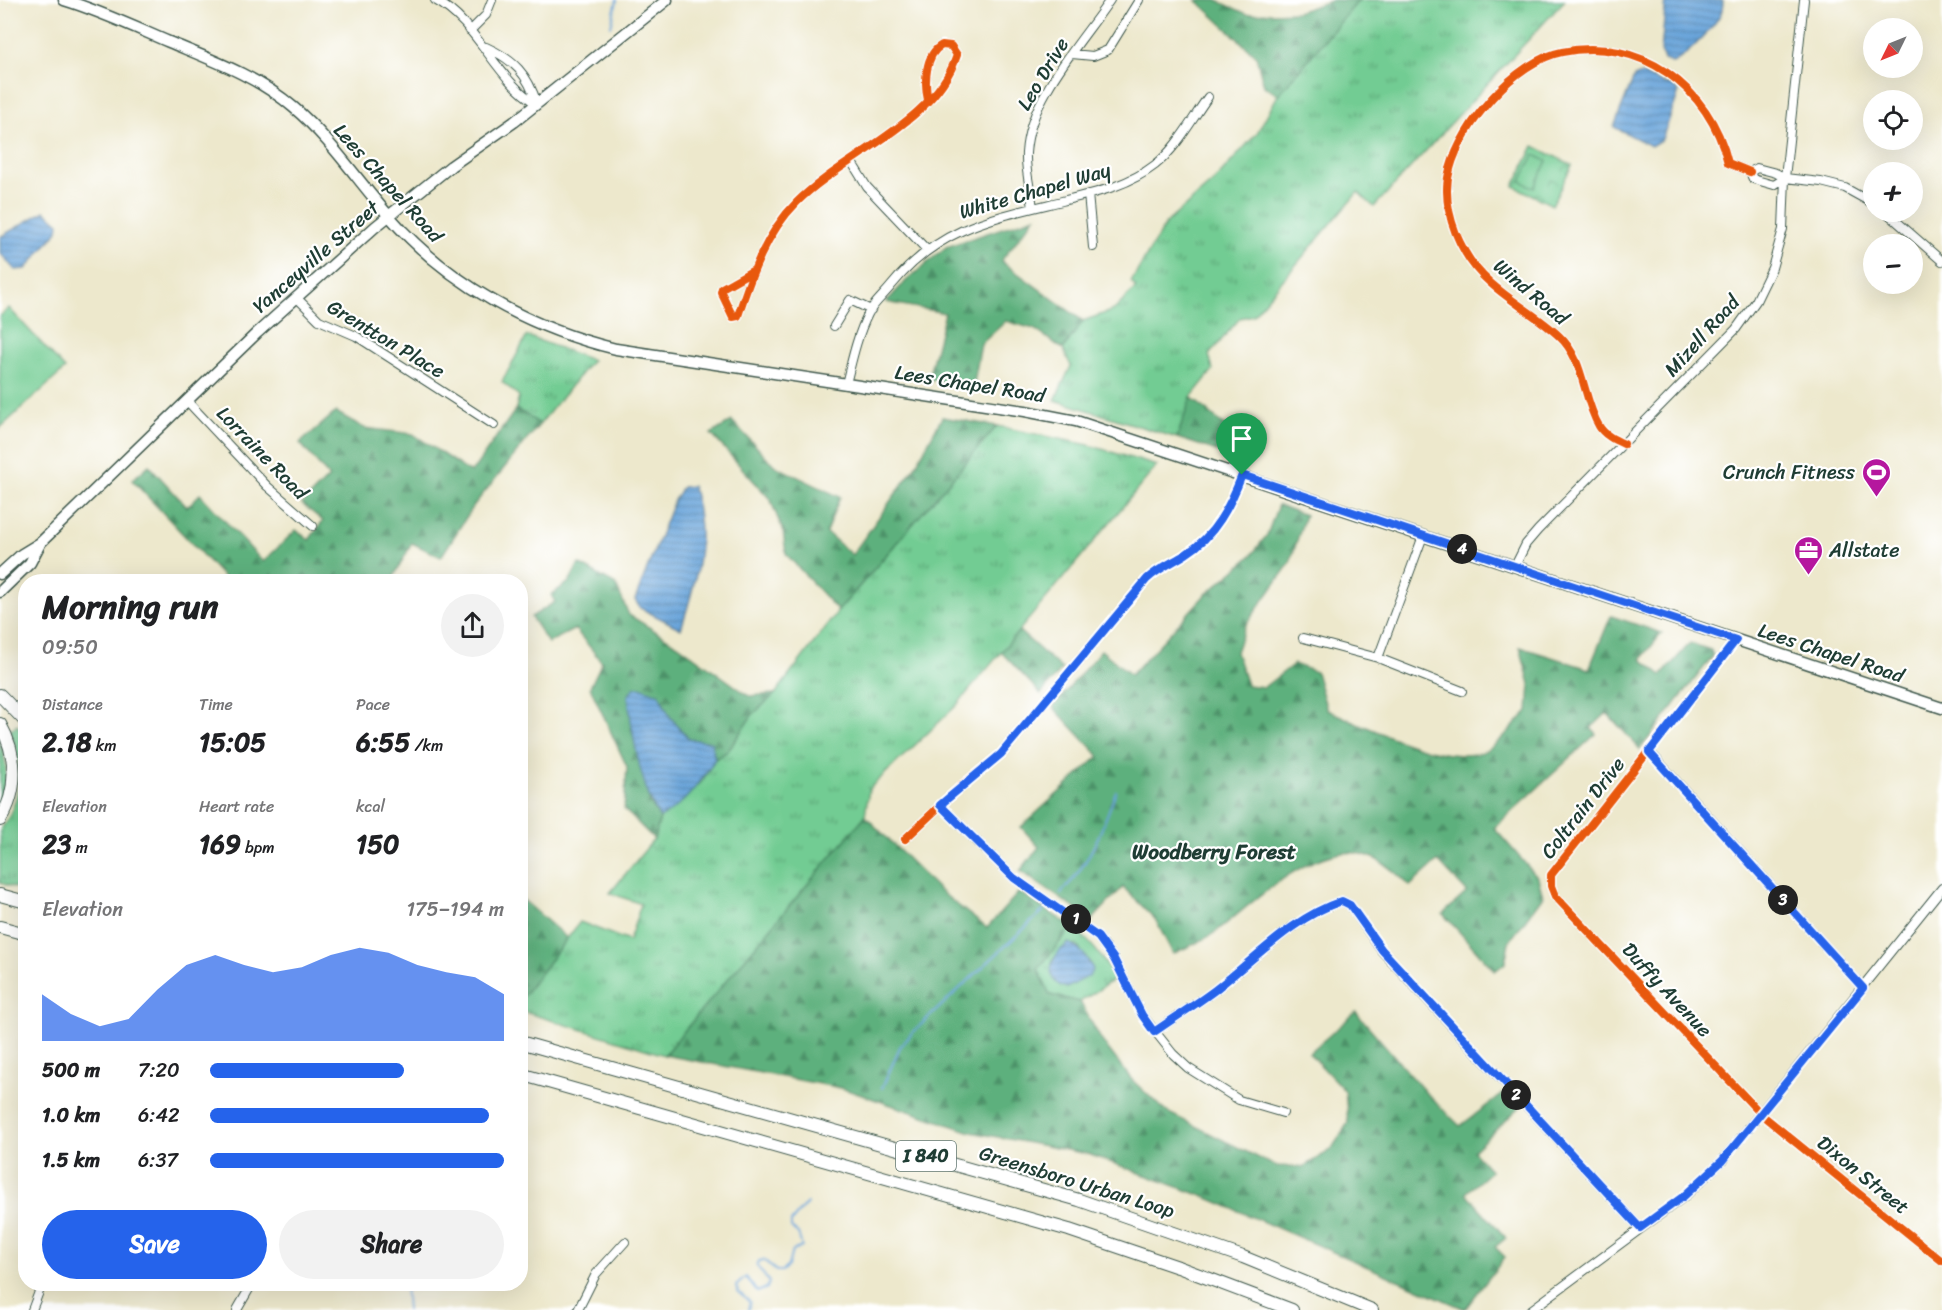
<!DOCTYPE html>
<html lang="en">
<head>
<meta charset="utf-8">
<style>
  :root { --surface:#fff; --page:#f2f2f2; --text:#202124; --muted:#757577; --accent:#2563eb }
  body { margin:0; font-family:Sriracha,sans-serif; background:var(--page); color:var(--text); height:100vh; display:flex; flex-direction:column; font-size:22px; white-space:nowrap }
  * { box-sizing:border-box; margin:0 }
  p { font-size:20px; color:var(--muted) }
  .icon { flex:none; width:33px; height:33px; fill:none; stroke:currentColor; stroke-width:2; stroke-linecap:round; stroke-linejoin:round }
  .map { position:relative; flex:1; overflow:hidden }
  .panel { position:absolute; left:18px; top:574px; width:510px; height:717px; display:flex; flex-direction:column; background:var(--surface); border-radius:24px; box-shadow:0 6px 24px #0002 }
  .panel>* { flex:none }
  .needle { width:39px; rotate:227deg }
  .fabs { position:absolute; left:1863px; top:18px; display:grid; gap:12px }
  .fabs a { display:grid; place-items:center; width:60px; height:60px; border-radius:50%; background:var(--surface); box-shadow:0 6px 24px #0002; font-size:30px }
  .pin { position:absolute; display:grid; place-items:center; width:51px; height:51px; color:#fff; margin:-62px -26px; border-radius:50% 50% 50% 0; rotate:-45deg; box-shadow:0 0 6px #0007 }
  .pin .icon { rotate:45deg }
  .km { position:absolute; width:30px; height:30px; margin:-15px; border-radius:50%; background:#222; color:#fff; font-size:16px; line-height:30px; text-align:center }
  .round { display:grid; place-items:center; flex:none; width:63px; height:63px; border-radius:32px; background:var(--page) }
  .head { display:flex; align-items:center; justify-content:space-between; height:102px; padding:0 24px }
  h1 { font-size:33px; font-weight:700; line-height:45px }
  .figures { display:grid; grid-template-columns:repeat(3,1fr); gap:9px; height:102px; padding:6px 24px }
  .figures div { display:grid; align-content:center }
  .figures b { font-size:26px; font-weight:700 }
  .figures small { font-size:16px; font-weight:400 }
  .figures p { font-size:16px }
  .chart { height:168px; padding:12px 24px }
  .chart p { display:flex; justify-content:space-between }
  .chart svg { width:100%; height:108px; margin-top:6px; fill:var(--accent); opacity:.7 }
  .action { display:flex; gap:12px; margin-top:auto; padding:12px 24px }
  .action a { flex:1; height:69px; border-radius:36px; background:var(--accent); color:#fff; font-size:24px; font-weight:700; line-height:69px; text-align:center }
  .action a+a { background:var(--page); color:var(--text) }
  ul { padding:0 24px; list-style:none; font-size:20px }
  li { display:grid; grid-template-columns:96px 72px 1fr; align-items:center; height:45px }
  li i { height:15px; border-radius:8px; background:var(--accent) }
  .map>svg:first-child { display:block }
</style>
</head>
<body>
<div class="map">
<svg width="1942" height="1310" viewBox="0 0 1942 1310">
  <defs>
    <pattern id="grass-tufts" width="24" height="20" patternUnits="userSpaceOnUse" patternTransform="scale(1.5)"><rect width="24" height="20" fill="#72cc93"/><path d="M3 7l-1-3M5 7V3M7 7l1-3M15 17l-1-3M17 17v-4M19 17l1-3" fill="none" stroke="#5da779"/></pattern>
    <pattern id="forest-firs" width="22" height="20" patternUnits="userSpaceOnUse" patternTransform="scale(1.5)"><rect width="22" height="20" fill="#5db07d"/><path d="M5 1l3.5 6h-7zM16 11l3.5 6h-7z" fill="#4c9067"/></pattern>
    <pattern id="park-crowns" width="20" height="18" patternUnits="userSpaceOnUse" patternTransform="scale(1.5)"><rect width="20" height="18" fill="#72cc93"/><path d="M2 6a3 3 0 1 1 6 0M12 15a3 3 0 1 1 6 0" fill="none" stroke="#5da779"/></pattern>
    <pattern id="water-rules" width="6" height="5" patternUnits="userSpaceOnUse" patternTransform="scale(1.5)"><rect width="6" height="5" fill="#69a4da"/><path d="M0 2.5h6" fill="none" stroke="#5687b2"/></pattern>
  </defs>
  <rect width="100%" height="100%" fill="#fff"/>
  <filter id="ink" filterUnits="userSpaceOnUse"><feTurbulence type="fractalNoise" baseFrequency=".0167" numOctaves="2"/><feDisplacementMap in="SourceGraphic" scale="12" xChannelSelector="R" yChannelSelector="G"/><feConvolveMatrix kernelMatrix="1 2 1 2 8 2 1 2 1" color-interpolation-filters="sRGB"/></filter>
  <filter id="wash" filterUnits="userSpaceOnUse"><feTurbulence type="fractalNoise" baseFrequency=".008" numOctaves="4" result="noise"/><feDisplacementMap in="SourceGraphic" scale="24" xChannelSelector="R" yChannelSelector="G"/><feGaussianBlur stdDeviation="1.35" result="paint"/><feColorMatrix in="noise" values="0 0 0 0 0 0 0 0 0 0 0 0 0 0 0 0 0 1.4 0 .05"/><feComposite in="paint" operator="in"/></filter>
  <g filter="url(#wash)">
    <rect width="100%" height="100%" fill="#ede8cc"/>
    <path fill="url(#grass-tufts)" stroke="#488464" stroke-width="1.5" fill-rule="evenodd" d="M 1359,0 L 1565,0 L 1374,207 L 1358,192 L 1253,315 L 1240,318 L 1209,355 L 1213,370 L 1191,397 L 1177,438 L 1055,400 L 1071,366 L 1063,349 L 1083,321 L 1114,310 L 1136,288 L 1131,282 L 1166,223 L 1215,180 L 1257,133 L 1278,95 Z
      M 527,336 L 592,360 L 540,424 L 516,409 L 519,396 L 502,382 Z
      M 997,426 L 1089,445 L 1157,466 L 956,706 L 869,789 L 865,816 L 664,1055 L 521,1011 L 520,999 L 580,922 L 629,941 L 641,904 L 610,893 L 654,839 L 660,818 L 682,802 L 703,780 L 715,759 L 728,751 L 752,715 L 775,694 L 838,611 Z
      M 17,725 L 25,734 L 25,891 L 0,883 C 0,870 0,838 1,828 C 3,824 7,820 9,816 C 23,788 21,759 9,731 Z
      M 0,741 C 8,764 8,782 0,805 Z
      M 1072,927 C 1092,942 1103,958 1115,979 L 1080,1002 L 1050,995 L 1038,969 ZM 1068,943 L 1077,946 L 1091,964 L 1067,988 C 1053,984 1052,974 1052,961 Z"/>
    <path fill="url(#forest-firs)" stroke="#3e7658" stroke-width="1.5" d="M 1196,0 L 1216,0 L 1247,14 L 1297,12 L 1333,0 L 1359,0 L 1278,95 L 1264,86 L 1256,56 Z
      M 1035,217 L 1001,261 L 1083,321 L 1063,349 L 1034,329 L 1006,321 L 981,344 L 973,388 L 928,379 L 945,313 L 886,302 L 906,281 L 946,247 Z
      M 1191,397 L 1249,447 L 1245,460 L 1177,438 Z
      M 516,409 L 540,424 L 474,505 L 441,557 L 412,543 L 391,582 L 228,582 L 132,480 L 149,465 L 187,507 L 200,494 L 263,562 L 296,530 L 309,540 L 323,521 L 302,504 L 329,477 L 300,443 L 336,412 L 364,428 L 413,434 L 471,473 Z
      M 942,417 L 997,426 L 838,611 L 786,554 L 783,531 L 770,499 L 711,434 L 732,421 L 775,466 L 840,497 L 826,532 L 852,555 L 916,465 Z
      M 1278,505 L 1305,515 L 1290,563 L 1245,626 L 1236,652 L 1247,685 L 1264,687 L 1294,664 L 1316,672 L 1327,710 C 1365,725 1456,774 1492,747 C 1505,737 1516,723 1528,711 L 1530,684 L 1520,647 L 1589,669 L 1611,616 L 1662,633 L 1641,659 L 1662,675 L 1690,643 L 1711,650 L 1713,656 L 1640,749 L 1607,713 L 1591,728 L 1596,734 L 1494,828 L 1538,878 L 1543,896 L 1509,942 L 1505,963 L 1495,971 L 1443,914 L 1467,892 L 1438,861 L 1410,886 C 1392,868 1370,849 1342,853 C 1296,859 1250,906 1214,933 C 1202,942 1186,947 1173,954 L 1155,919 L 1123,887 L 1092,920 L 1020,871 L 1039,847 L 1021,827 L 1099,756 L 1053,707 L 1101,650 L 1131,675 L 1205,595 L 1250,557 L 1267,535 Z
      M 579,564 L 616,585 L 629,615 L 678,645 L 749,696 L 775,694 L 752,715 L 728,751 L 715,759 L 711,742 L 689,739 L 670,717 L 659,693 L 630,693 L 632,730 L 650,803 L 660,818 L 654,839 L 624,809 L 627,767 L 590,687 L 602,662 L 575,629 L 548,643 L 531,617 L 555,602 L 551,595 L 569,582 Z
      M 1019,631 L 1062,669 L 1041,694 L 1001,652 Z
      M 865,816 L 941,892 L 987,928 L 1019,892 L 1072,927 L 1038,969 L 1050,995 L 1080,1002 L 1102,1041 L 1132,1080 L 1165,1111 L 1275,1166 L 1303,1167 L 1331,1150 L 1348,1123 L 1345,1091 L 1309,1053 L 1356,1012 L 1426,1093 L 1460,1126 L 1505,1092 L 1520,1107 L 1473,1151 L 1491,1171 L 1466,1193 L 1506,1238 L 1495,1247 L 1505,1257 L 1465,1309 L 1208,1198 L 1088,1154 L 971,1132 L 841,1088 L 664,1055 Z
      M 521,898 L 567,938 L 521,999 Z"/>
    <path fill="url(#park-crowns)" stroke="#488464" stroke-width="1.5" d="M 1534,146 L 1572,165 L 1552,205 L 1514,186 Z"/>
    <path fill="#72cc93" stroke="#488464" stroke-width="1.5" d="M 1534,155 L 1547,161 L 1534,188 L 1521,181 Z
      M 9,308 L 65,369 L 0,428 L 0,316 Z"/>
    <path fill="url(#water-rules)" stroke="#447087" stroke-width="1.5" d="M 1666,0 L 1723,0 C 1723,5 1723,10 1720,15 C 1715,26 1683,60 1672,63 L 1664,60 L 1661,51 Z
      M 1641,74 L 1673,87 L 1679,92 L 1662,139 L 1651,146 L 1614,127 L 1634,77 Z
      M 45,211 L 59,223 L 58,231 L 26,269 L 15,270 L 0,253 L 0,237 Z
      M 692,486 C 709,538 697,579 681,629 L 640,608 L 635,600 L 674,500 L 682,487 Z
      M 640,687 L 659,694 L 670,717 L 689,739 L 711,742 L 715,759 C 701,782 685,804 660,818 C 640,787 632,733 628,696 L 634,688 Z
      M 1070,943 L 1084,954 L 1093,969 L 1089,976 L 1067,988 C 1040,981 1052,952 1070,943 Z"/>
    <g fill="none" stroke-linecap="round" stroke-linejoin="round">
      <path stroke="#69a4da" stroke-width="2" d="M 611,26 L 617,0
        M 1061,893 C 1090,864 1102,830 1116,791
        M 882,1088 L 900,1047 L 912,1033 L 1043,911
        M 405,1284 L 407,1310
        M 748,1310 L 750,1302 L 738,1292 L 736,1286 L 746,1277 L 757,1292 L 767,1288 L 769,1282 L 757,1266 L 759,1261 L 764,1260 L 776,1271 L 782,1271 L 788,1266 L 792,1251 L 802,1247 L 798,1233 L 791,1228 L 791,1222 L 807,1203"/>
    </g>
  </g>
  <g filter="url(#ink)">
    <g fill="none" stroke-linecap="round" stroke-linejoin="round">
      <defs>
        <path id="minor" d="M 435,0 C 479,24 495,79 537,104
          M 470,31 L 486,15 L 492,0
          M 486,47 C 514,60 528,74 537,104
          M 1072,54 L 1093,56 L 1108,50 L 1139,0
          M 851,161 L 867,187 L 927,250
          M 1785,178 L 1774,185 L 1753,179 L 1750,172 L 1757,168 L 1776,173 L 1785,178 L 1821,182 L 1845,188 L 1874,204
          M 1088,194 L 1093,247
          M 1033,208 C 1031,190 1025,171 1026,153 C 1029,98 1080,44 1110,0
          M 1886,212 L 1942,261
          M 752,271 L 722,288 L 721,292 L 733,317 L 738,316 C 751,275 766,233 797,202 C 844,155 935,123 957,55 L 951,46 L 942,45 C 925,54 924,83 928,100
          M 296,297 L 319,320 L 356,336 L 494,425
          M 834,326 L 850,300 L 871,310
          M 846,384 C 852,360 857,336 868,314 C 873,304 884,295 891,286 C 939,227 992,218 1062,201 C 1094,193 1128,186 1155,165 C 1177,148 1192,119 1208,97
          M 188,402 L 267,486 L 313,526
          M 1624,444 C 1615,440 1604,435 1599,426 C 1582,397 1585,360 1559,336 C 1528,307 1486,290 1465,252 C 1451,228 1442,196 1450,169 C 1462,124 1515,61 1562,52 C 1640,36 1710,87 1728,163 L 1750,172
          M 1515,566 L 1526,544 L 1538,530 L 1736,329 L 1756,301 L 1772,268 L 1783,229 L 1785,178 L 1804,0
          M 1303,638 L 1378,658 L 1462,691
          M 1736,640 L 1551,875 L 1551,886 L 1555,896 L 1762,1115 L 1942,1261
          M 1378,658 L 1423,536
          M 1649,751 L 1863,988
          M 940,805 L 1014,878 L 1098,937 L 1114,959 L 1142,1015 L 1173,1054 L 1188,1068 L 1239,1100 L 1283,1113
          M 905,839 L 962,785 L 1001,754 L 1147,579 C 1159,568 1172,563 1186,554 C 1215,536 1230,506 1241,475
          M 1154,1032 C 1174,1018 1195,1005 1215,990 C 1256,959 1293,917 1342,901 L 1350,905 L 1381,950 L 1640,1228
          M 32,1310 L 42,1284
          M 237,1310 L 252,1284
          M 578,1310 L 596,1274 L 625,1242
          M 1531,1310 L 1685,1196 L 1722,1161 L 1942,888"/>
        <path id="major" d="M 64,0 C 100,11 134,27 169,42 C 212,60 257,76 293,107 C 330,138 357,180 389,216 C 448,284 529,328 616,349 L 1025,411 L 1076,421 L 1942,708
          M 0,574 L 22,554 L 40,543 L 257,333 L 375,227 L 451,166 L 514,122 L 667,0
          M 0,592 L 30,563 L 40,544"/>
        <path id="highway" d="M 0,695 L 26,722
          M 0,724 C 17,754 19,790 0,820
          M 0,895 L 26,902
          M 0,927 L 26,934
          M 520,1042 L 1079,1200 L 1243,1257 L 1372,1310
          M 520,1074 L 1069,1230 L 1178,1267 L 1292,1310"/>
      </defs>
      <use href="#minor" stroke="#3e574b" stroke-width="10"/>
      <use href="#major" stroke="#3e574b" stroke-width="13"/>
      <use href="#highway" stroke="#3e574b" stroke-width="14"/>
      <use href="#minor" stroke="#fff" stroke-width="8"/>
      <use href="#major" stroke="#fff" stroke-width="10"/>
      <use href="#highway" stroke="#fff" stroke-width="12"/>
      <defs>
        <path id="cycleway" d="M 752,271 L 722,288 L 721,292 L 733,317 L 738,316 C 751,275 766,233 797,202 C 844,155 935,123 957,55 L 951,46 L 942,45 C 925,54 924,83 928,100
          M 1624,444 C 1615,440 1604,435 1599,426 C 1582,397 1585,360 1559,336 C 1528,307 1486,290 1465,252 C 1451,228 1442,196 1450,169 C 1462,124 1515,61 1562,52 C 1640,36 1710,87 1728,163 L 1750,172
          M 1736,640 L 1551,875 L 1551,886 L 1555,896 L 1762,1115 L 1942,1261
          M 905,839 L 962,785 L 1001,754 L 1147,579 C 1159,568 1172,563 1186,554 C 1215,536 1230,506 1241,475"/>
      </defs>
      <use href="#cycleway" stroke="#fff" stroke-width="11"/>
      <use href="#cycleway" stroke="#e8590c" stroke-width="8"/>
    </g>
  </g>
  <g fill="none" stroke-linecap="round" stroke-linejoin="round" filter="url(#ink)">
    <defs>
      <path id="route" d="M 1242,475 L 1736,640 L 1649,752 L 1863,988 L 1722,1161 L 1684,1196 L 1640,1228 L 1382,950 L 1350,905 L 1342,901 C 1293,917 1255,959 1215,990 C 1195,1005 1174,1018 1154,1032 L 1142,1015 L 1114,959 L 1098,937 L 1014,878 L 940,805 L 1001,754 L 1147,579 C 1159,568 1172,563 1186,554 C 1215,536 1230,506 1242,475 Z"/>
    </defs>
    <use href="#route" stroke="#fff" stroke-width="12"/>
    <use href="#route" stroke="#2563eb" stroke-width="8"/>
  </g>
  <defs>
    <symbol id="stadium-pin" viewBox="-11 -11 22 30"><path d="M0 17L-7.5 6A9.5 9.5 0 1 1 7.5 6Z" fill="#b5179e" stroke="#fff"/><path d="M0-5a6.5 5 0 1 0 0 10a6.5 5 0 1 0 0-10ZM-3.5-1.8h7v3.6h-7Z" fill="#fff"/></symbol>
    <symbol id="office-pin" viewBox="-11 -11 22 30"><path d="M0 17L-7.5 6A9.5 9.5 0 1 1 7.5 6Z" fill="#b5179e" stroke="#fff"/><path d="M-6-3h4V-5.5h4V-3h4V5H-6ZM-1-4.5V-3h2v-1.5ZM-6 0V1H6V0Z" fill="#fff"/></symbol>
  </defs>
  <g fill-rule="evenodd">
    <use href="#stadium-pin" x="1860" y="456" width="33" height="45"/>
    <use href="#office-pin" x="1792" y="534" width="33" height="45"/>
  </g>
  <g text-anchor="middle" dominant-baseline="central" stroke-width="4.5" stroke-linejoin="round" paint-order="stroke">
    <rect fill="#fff" stroke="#627771" stroke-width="1.5" x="896" y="1141" width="60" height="30" rx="4.5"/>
    <g font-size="18" font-weight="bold" fill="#1f3d34">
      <text x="926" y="1156">I 840</text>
    </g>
    <g font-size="20" fill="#1f3d34" stroke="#fff">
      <text transform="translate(1043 74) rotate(-59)">Leo Drive</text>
      <text transform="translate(388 183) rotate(48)">Lees Chapel Road</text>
      <text transform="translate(1035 191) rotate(-16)">White Chapel Way</text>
      <text transform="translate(316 257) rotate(-41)">Yanceyville Street</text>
      <text transform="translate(1531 292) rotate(40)">Wind Road</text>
      <text transform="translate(1702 336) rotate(-48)">Mizell Road</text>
      <text transform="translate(386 339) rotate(31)">Grentton Place</text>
      <text transform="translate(970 384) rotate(9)">Lees Chapel Road</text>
      <text transform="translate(262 453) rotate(46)">Lorraine Road</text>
      <text transform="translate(1831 653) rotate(18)">Lees Chapel Road</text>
      <text transform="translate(1583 808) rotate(-52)">Coltrain Drive</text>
      <text transform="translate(1667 990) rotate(47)">Duffy Avenue</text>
      <text transform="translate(1863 1175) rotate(39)">Dixon Street</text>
      <text transform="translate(1077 1182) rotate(17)">Greensboro Urban Loop</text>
    </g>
    <g font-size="20" fill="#1f3d34" stroke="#fff" text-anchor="end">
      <text x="1855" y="472">Crunch Fitness</text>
      <text x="1829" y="550" text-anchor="start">Allstate</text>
    </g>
    <g font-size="21" font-weight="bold" fill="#1f3d34" stroke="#fff">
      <text x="1214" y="852">Woodberry Forest</text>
    </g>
  </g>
</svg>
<div class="fabs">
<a><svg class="needle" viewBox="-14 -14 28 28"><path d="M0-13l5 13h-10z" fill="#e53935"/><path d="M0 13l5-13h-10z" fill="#757577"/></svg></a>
<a><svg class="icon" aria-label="locate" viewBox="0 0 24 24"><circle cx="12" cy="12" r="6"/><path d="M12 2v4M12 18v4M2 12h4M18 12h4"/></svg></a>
<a>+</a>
<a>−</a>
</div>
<div class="pin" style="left:1242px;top:475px;background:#1e9e55"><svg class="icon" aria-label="arrive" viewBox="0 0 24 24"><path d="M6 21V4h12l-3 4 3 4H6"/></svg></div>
<b class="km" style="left:1076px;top:919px">1</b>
<b class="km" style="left:1516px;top:1095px">2</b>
<b class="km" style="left:1783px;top:900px">3</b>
<b class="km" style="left:1462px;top:549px">4</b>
<section class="panel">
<div class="head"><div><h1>Morning run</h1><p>09:50</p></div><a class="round"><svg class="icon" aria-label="share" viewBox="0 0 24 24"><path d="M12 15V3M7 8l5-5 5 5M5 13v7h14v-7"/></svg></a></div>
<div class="figures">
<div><p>Distance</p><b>2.18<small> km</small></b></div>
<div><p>Time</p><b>15:05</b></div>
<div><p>Pace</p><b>6:55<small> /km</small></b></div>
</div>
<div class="figures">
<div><p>Elevation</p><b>23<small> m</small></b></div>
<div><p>Heart rate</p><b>169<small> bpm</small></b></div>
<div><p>kcal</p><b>150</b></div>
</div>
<div class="chart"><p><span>Elevation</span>175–194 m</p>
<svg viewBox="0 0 160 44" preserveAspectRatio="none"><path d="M0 44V25L10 33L20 38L30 35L40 23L50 13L60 9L70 13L80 16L90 14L100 9L110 6L120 8L130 13L140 16L150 18L160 25V44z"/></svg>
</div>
<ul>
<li><b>500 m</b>7:20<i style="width:66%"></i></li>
<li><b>1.0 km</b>6:42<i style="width:95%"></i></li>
<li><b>1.5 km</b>6:37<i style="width:100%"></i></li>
</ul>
<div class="action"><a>Save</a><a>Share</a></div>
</section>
</div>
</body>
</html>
